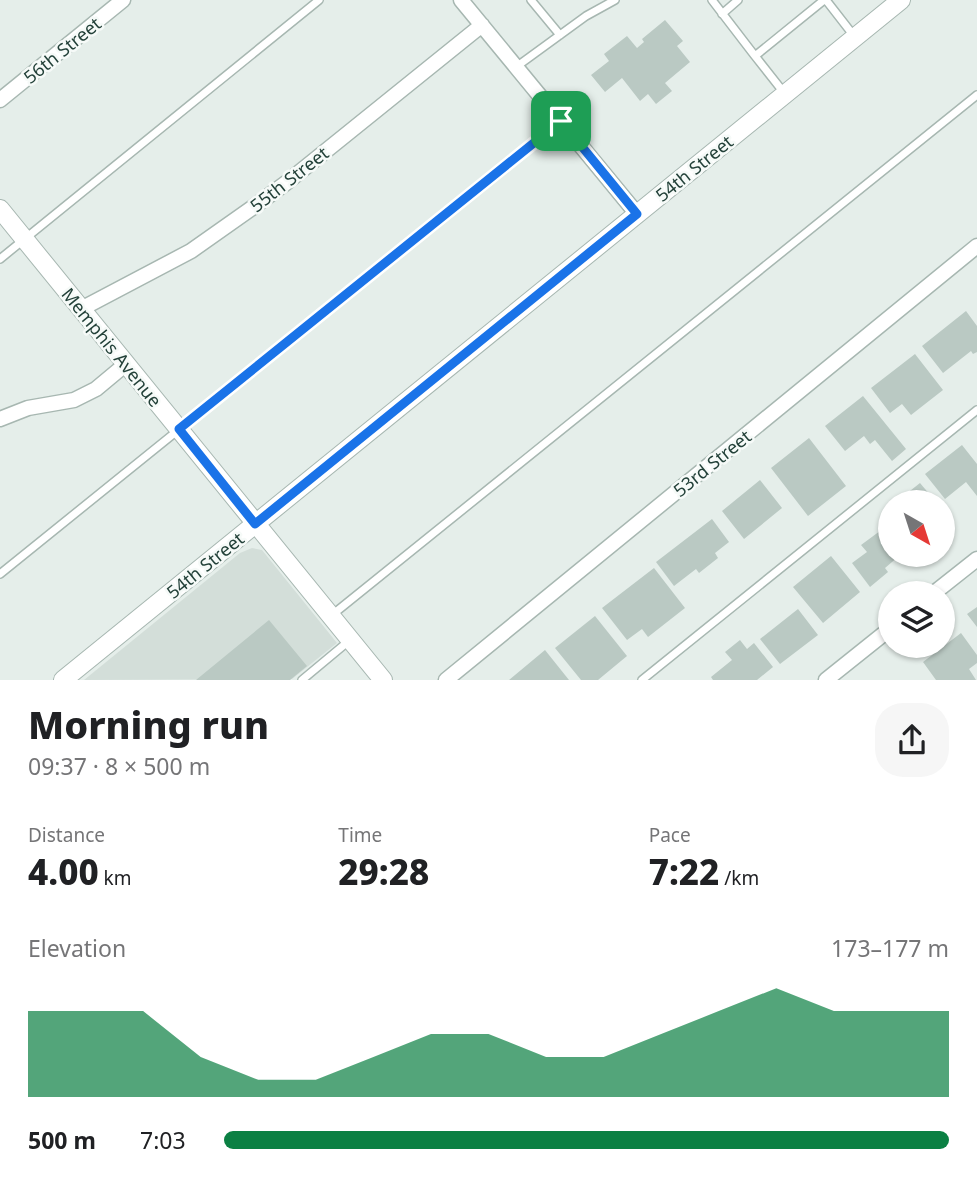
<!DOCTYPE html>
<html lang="en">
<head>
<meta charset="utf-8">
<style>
  :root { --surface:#fff; --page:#f6f6f6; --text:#202124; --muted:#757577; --accent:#0b8043 }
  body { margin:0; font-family:"Noto Sans",sans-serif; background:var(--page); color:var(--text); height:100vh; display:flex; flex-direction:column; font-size:26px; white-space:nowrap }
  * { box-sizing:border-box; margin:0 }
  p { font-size:23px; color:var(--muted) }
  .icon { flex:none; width:38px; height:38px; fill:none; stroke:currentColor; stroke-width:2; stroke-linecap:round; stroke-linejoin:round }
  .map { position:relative; height:680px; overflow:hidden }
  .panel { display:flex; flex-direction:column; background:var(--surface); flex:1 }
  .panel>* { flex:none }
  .needle { width:46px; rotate:141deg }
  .buttons { position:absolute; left:878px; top:490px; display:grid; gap:14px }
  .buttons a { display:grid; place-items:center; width:77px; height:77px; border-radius:50%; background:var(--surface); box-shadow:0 2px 5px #0004; font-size:35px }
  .pin { position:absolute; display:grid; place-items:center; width:60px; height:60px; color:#fff; margin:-30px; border-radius:14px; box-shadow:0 4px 10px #0006 }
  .round { display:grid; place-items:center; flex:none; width:74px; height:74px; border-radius:28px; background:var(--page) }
  .head { display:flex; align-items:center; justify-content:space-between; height:119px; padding:0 28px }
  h1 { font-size:38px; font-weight:800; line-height:52px }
  .figures { display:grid; grid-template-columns:repeat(3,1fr); gap:10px; height:119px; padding:7px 28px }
  .figures div { display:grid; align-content:center }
  .figures b { font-size:35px; font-weight:800 }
  .figures small { font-size:19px; font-weight:400 }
  .figures p { font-size:19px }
  .chart { height:196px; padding:14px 28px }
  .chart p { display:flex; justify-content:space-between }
  .chart svg { width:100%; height:126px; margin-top:7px; fill:var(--accent); opacity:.7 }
  ul { padding:0 28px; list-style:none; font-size:23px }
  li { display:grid; grid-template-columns:112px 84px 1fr; align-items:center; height:52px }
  li i { height:18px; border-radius:9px; background:var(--accent) }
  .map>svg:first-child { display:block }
</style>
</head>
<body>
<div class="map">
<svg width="977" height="680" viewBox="0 0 977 680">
  <rect width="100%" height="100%" fill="#e5eeea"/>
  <path fill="#d3ded9" d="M 252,548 L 262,550 L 337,643 L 292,679 L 84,680 L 240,553 Z"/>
  <path fill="#bac9c3" d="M 665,20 L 683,41 L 677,46 L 690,62 L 665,83 L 672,91 L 656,104 L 648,94 L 640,101 L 622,78 L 605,92 L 591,75 L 609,61 L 604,54 L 627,36 L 637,48 L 644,42 L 642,39 Z
    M 966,311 L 977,326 L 977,352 L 973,354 L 971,351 L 943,373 L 922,346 Z
    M 915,354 L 943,390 L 911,415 L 902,404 L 890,413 L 871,388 Z
    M 863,396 L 906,449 L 892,461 L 875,440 L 870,444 L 864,436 L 845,451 L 825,426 Z
    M 809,438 L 846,486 L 808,516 L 771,468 Z
    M 962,445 L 977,464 L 977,496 L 966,482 L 945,499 L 925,474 Z
    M 760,480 L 782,508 L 744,539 L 722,511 Z
    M 920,483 L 936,502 L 896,502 Z
    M 943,512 L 952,522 L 943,530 Z
    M 712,519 L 729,542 L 715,553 L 718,558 L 699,573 L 696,569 L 674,586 L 656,562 Z
    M 880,531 L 891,545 L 891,555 L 898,555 L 899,556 L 885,568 L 888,572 L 870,587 L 852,563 L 867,552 L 861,545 Z
    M 831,556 L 860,592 L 823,623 L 793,587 Z
    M 654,568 L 685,608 L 648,637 L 642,629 L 627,640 L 602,608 Z
    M 977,607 L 977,627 L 967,614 Z
    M 798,609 L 818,635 L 780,664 L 760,639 Z
    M 595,616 L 627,656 L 598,680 L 581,680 L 555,648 Z
    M 269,620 L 307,666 L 290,680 L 196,680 Z
    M 961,633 L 977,655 L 977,663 L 969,669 L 976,680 L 936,680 L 923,662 Z
    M 740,640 L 747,649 L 754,643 L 773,667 L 757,680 L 713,680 L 711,677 L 732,660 L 725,652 Z
    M 545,650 L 569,680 L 509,680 Z"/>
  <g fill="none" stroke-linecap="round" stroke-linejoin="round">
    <defs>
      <path id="service" d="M 531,0 L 560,35
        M 712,0 L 755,56 L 824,0
        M 826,0 L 854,36
        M 722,14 L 738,0
        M 755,56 L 785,94
        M 516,67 L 586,16 L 615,0
        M 0,259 L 319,0
        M 0,574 L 560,122
        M 332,615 L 977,95
        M 302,680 L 350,640
        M 642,680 L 977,410"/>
      <path id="minor" d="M 461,0 L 637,214
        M 0,100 L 123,0
        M 81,309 L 191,251 L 252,208 L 286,183 L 482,25
        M 0,419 L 28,408 L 74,400 L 96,389 L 126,364
        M 934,593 L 977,559
        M 446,680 L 977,246
        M 826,680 L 891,628"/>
      <path id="tertiary" d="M 0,209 L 383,680
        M 63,680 L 901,0"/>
    </defs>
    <use href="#service" stroke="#a7b7b1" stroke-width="10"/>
    <use href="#minor" stroke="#a7b7b1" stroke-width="17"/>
    <use href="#tertiary" stroke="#a7b7b1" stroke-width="20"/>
    <use href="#service" stroke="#fff" stroke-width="7"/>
    <use href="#minor" stroke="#fff" stroke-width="14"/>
    <use href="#tertiary" stroke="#fff" stroke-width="18"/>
  </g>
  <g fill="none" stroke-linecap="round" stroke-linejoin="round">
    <defs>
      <path id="route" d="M 561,121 L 637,214 L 255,524 L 179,429 Z"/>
    </defs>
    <use href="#route" stroke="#fff" stroke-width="14"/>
    <use href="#route" stroke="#1a73e8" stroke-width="9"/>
  </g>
  <g text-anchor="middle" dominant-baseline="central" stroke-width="5" stroke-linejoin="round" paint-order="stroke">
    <g font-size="18" fill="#234139" stroke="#f6faf8">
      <text transform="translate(62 50) rotate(-39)">56th Street</text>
      <text transform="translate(694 168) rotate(-39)">54th Street</text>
      <text transform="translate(289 179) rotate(-38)">55th Street</text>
      <text transform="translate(112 347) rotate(51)">Memphis Avenue</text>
      <text transform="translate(712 463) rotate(-39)">53rd Street</text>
      <text transform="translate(205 565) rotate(-39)">54th Street</text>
    </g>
  </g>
</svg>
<div class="buttons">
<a><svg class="needle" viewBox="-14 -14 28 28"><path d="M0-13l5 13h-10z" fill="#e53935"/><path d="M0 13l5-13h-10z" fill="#757577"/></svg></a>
<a><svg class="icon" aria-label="layers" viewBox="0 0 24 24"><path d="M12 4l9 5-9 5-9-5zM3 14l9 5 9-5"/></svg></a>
</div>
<div class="pin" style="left:561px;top:121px;background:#1e9e55"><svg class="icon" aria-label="arrive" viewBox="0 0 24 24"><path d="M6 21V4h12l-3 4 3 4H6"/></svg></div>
</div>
<section class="panel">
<div class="head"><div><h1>Morning run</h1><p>09:37 · 8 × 500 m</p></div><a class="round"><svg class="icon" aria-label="share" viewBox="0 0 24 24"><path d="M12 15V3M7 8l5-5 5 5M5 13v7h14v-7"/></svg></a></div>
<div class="figures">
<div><p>Distance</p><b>4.00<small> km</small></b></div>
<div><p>Time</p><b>29:28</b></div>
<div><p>Pace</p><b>7:22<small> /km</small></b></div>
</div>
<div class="chart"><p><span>Elevation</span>173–177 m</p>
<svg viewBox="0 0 160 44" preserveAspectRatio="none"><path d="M0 44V14L10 14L20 14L30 30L40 38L50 38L60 30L70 22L80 22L90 30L100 30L110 22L120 14L130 6L140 14L150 14L160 14V44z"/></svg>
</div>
<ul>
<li><b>500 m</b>7:03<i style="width:100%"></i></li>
</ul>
</section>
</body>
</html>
